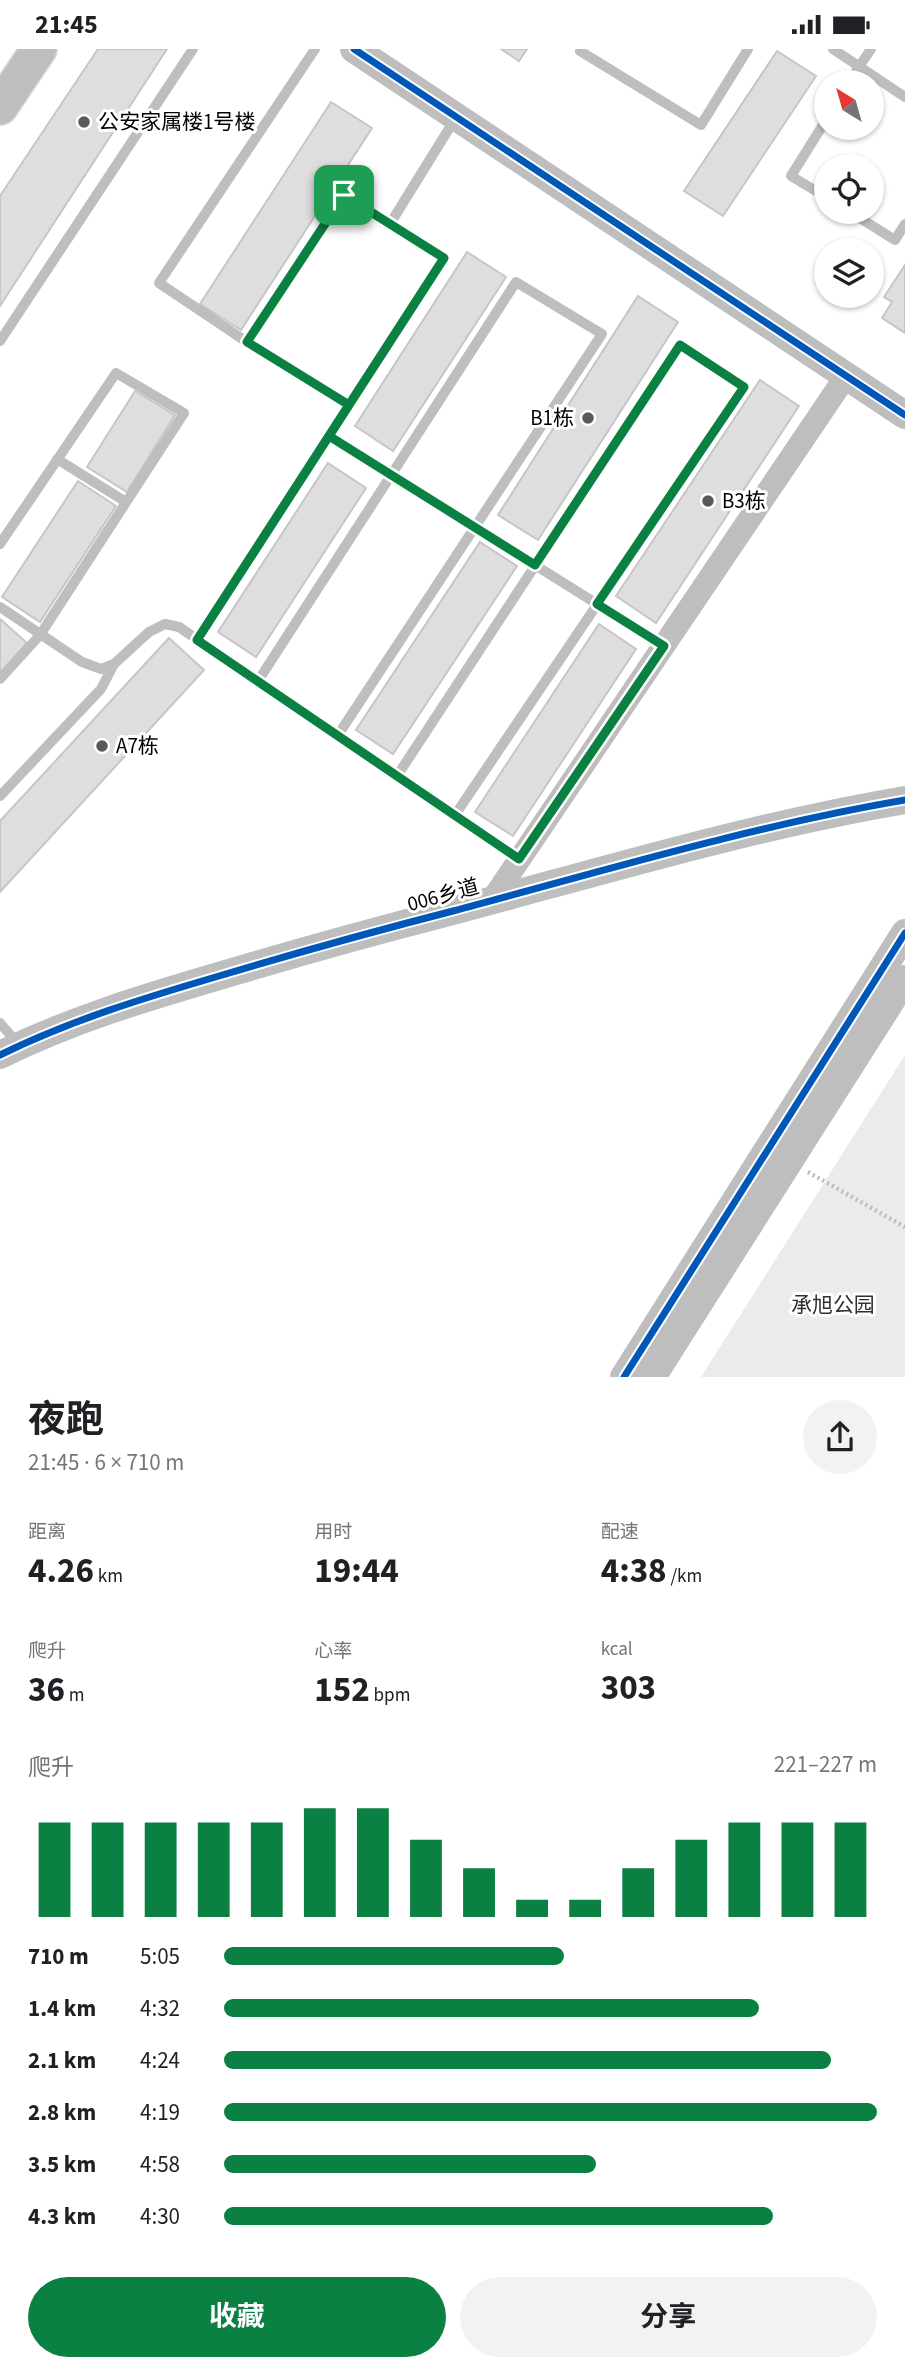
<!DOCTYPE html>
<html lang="zh">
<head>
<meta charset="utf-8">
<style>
  :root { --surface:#fff; --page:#f2f2f2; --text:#202124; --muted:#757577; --accent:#0b8043 }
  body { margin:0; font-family:"Source Sans 3","Noto Sans SC",sans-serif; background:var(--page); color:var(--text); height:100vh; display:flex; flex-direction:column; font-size:26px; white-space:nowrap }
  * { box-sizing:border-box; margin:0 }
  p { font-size:23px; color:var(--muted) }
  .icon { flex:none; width:38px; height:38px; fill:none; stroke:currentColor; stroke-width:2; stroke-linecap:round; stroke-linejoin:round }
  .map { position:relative; height:1328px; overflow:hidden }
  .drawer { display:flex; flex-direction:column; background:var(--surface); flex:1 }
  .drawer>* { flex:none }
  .needle { width:46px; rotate:323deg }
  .fabs { position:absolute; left:814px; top:21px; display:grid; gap:14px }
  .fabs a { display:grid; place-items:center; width:70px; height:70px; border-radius:50%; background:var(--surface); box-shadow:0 2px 5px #0004; font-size:35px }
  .pin { position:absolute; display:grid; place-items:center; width:60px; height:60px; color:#fff; margin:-30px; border-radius:14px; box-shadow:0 4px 10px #0006 }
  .round { display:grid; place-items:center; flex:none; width:74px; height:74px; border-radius:37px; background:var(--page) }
  .overview { display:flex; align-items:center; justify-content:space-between; height:119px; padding:0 28px }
  h1 { font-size:38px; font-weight:700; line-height:52px }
  .metrics { display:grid; grid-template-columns:repeat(3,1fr); gap:10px; height:119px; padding:7px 28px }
  .metrics div { display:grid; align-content:center }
  .metrics b { font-size:35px; font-weight:700 }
  .metrics small { font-size:19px; font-weight:400 }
  .metrics p { font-size:19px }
  .chart { height:196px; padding:14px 28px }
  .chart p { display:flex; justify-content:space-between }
  .chart svg { width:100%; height:126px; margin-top:7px; stroke:var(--accent); stroke-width:6 }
  .cta { display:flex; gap:14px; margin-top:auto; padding:14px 28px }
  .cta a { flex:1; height:80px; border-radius:42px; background:var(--accent); color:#fff; font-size:28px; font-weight:700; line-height:80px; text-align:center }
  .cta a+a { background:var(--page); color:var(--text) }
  ul { padding:0 28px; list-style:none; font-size:23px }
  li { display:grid; grid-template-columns:112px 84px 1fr; align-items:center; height:52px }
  li i { height:18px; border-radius:9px; background:var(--accent) }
  .status { display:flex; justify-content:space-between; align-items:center; height:49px; padding:0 35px; background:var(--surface); direction:ltr }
  .status svg { height:19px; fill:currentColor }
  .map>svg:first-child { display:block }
</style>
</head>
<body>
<div class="status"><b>21:45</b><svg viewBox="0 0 49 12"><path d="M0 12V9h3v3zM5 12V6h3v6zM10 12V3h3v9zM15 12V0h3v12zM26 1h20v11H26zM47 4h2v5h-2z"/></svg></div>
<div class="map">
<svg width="905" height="1328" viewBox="0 0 905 1328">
  <rect width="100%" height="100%" fill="#fff"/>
  <path fill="#ebebeb" d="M 905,1006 L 905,1328 L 701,1328 Z"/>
  <path fill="#dedede" stroke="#c6c6c6" stroke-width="2" d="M 98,0 L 167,0 L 0,257 L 0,147 Z
    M 501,0 L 527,0 L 519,12 Z
    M 777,2 L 816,27 L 723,167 L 684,142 Z
    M 331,53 L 372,79 L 241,281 L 200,255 Z
    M 467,203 L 506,228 L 393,402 L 355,377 Z
    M 905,216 L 905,284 L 882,269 L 892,253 L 884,248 Z
    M 638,247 L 678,273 L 538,491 L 498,466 Z
    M 760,331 L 799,357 L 656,574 L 616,547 Z
    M 135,342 L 175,366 L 127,443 L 87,418 Z
    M 328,414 L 366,439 L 256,608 L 218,583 Z
    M 78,432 L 116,457 L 40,573 L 2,548 Z
    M 480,493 L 517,517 L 393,705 L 356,681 Z
    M 0,570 L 27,594 L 0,624 Z
    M 599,575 L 636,600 L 513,787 L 475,763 Z
    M 169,589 L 204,621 L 0,843 L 0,772 Z"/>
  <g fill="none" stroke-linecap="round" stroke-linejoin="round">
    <defs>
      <path id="primary" d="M 0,58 L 39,0"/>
    </defs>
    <use href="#primary" stroke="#dbdbdb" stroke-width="38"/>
    <path stroke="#b9b9b9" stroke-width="4.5" stroke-dasharray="2 3.5" stroke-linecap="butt" d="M 808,1123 L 905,1178"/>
    <path stroke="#bebebe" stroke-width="10" d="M 315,0 L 159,234 L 247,293 L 349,356
      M 581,0 L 580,2 L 701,76 L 748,0
      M 833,0 L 905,48
      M 849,33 L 871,0
      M 826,71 L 791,127 L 826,148
      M 850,163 L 895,191 L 905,175
      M 390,175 L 455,70
      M 0,292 L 193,0
      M 329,387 L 664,597
      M 57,410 L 126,453
      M 0,495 L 116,324 L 184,364 L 40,586 L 0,630
      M 0,558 L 82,613 L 101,620 L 114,615 L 149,583 L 165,575 L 179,578 L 519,810
      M 197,591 L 444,209 L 344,146 L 247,293
      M 258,632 L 516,233 L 602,285 L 338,686
      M 397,727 L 680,296 L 744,338 L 455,766
      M 0,747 L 101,640 L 114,615
      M 0,974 L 19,996"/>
    <path stroke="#bebebe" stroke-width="23" d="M 492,851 L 846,327"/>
    <path stroke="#bebebe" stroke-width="28" d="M 354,0 L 905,366
      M 0,1006 C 71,971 144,949 219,927 C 296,904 375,882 453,862 C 603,822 752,777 905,751
      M 624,1328 L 905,884
      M 652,1328 L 905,930"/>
    <use href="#primary" stroke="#bebebe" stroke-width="35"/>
    <defs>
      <path id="cycleway" d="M 354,0 L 905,366
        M 0,1006 C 71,971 144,949 219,927 C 296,904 375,882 453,862 C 603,822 752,777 905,751
        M 624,1328 L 905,884"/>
    </defs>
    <use href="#cycleway" stroke="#fff" stroke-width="11"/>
    <use href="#cycleway" stroke="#0057b8" stroke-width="7"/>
  </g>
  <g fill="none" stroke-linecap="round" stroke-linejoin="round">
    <defs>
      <path id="route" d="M 344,146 L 444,209 L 197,591 L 519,810 L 664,597 L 597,555 L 744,338 L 680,296 L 535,516 L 329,387 L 349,356 L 247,293 L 344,146"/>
    </defs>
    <use href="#route" stroke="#fff" stroke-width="14"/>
    <use href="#route" stroke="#0b8043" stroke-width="9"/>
  </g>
  <g fill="#595959" stroke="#fff" stroke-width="2.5">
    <circle cx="84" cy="73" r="7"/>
    <circle cx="588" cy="369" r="7"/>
    <circle cx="708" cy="452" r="7"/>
    <circle cx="102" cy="697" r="7"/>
  </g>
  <g text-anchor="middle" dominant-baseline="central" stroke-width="6" stroke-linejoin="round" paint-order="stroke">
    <g font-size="21" fill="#000" stroke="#fff" text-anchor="start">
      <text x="98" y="73">公安家属楼1号楼</text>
      <text x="574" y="369" text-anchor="end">B1栋</text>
      <text x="722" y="452">B3栋</text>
      <text x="116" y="697">A7栋</text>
    </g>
    <g font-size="21" fill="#000" stroke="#fff">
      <text transform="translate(443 846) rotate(-15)">006乡道</text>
    </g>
    <g font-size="21" fill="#313131" stroke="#fff">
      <text x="833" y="1256">承旭公园</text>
    </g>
  </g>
</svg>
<div class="fabs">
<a><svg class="needle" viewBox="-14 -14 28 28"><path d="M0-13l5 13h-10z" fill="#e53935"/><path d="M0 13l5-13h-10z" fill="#757577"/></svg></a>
<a><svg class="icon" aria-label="locate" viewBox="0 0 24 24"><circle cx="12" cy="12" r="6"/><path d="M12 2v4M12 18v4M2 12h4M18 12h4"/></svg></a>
<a><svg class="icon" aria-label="layers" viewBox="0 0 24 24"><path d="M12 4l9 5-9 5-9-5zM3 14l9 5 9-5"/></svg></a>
</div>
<div class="pin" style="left:344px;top:146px;background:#1e9e55"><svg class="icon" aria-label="arrive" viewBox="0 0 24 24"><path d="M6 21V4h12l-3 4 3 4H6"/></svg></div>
</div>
<section class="drawer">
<div class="overview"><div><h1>夜跑</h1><p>21:45 · 6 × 710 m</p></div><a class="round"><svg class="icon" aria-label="share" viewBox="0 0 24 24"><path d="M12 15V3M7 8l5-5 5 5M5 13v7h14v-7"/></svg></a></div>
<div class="metrics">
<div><p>距离</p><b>4.26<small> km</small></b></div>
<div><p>用时</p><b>19:44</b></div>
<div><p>配速</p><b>4:38<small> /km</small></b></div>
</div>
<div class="metrics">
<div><p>爬升</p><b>36<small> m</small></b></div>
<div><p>心率</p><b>152<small> bpm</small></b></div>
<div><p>kcal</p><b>303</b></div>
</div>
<div class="chart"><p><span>爬升</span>221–227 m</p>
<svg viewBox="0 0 160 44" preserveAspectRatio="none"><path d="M5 44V11M15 44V11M25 44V11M35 44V11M45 44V11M55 44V6M65 44V6M75 44V17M85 44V27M95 44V38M105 44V38M115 44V27M125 44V17M135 44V11M145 44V11M155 44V11"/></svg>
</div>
<ul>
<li><b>710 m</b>5:05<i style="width:52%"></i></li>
<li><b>1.4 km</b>4:32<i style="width:82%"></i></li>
<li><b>2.1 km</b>4:24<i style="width:93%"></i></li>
<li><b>2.8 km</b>4:19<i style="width:100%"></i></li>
<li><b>3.5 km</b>4:58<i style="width:57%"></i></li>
<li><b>4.3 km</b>4:30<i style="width:84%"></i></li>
</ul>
<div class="cta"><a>收藏</a><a>分享</a></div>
</section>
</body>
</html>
